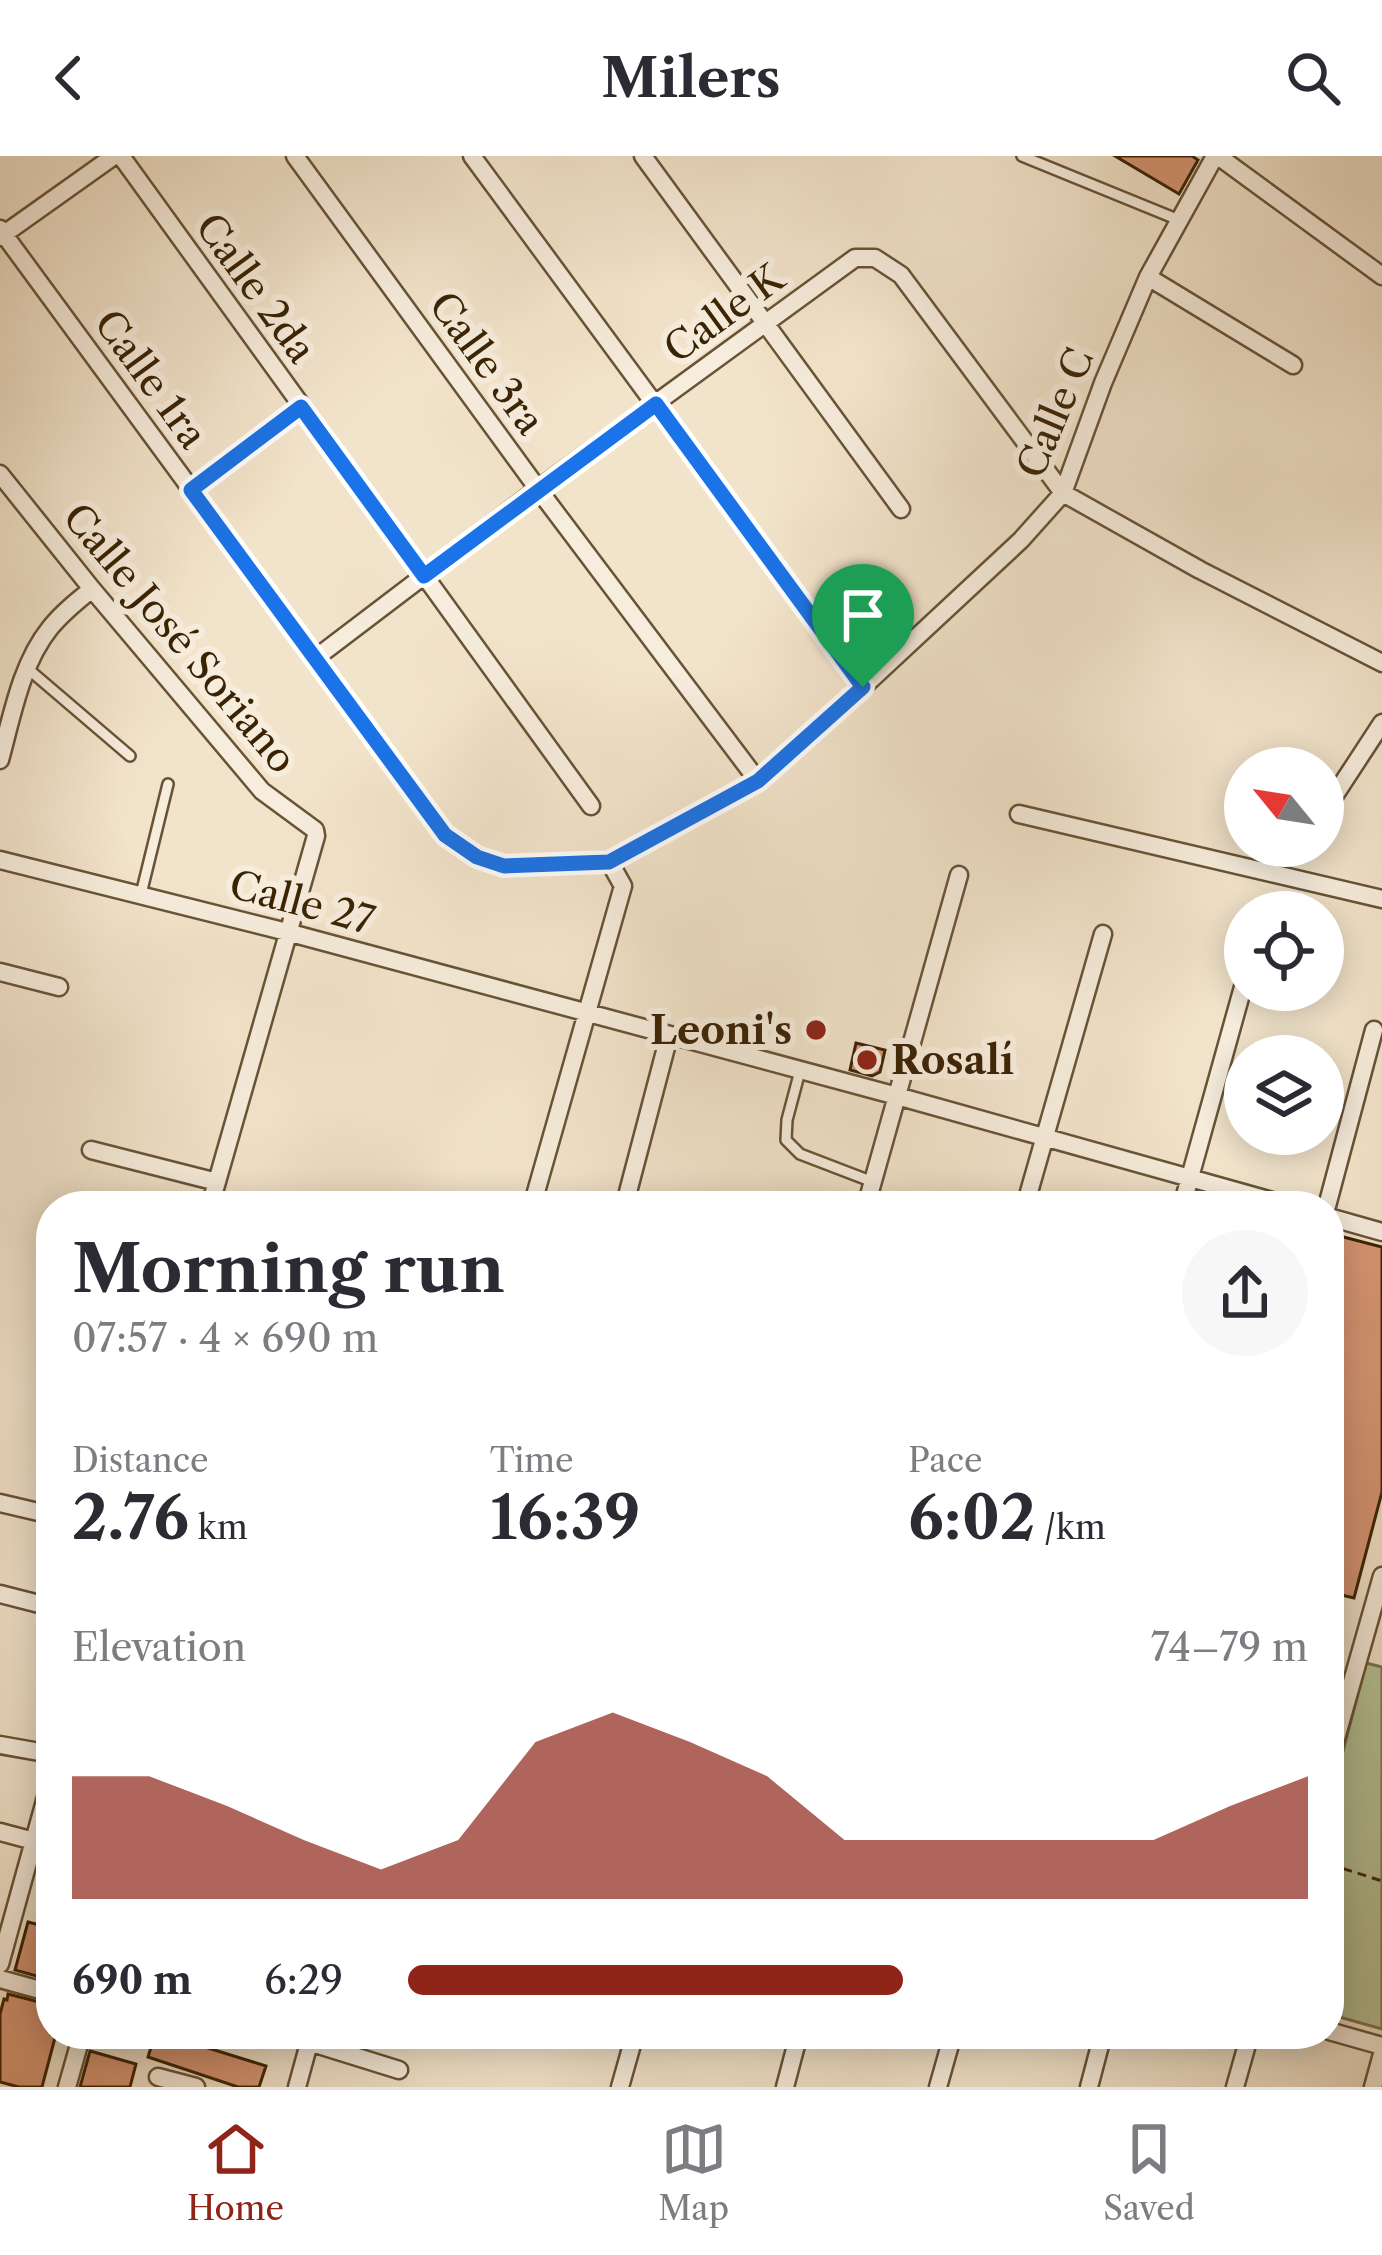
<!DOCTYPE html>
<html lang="en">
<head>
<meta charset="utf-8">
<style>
  :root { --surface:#fff; --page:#f7f7f7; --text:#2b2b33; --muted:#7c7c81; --line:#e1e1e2; --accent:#8f2418 }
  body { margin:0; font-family:"Libre Caslon Text",serif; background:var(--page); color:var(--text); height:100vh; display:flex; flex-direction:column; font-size:45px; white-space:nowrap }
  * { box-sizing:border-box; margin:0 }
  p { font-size:39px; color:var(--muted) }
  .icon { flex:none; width:66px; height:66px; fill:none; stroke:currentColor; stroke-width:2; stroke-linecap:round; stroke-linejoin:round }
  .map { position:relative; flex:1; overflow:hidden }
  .side { position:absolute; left:36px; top:1035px; width:1308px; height:858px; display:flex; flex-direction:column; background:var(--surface); border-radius:48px; box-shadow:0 6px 30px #0003 }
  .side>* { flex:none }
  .needle { width:78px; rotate:300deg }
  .controls { position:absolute; left:1224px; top:591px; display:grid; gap:24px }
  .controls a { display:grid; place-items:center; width:120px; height:120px; border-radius:50%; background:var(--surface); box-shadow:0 6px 30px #0003; font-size:60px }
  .pin { position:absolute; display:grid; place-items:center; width:102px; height:102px; color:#fff; margin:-123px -51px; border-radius:50% 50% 50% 0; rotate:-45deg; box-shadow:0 0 12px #0007 }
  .pin .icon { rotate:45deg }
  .round { display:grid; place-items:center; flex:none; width:126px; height:126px; border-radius:63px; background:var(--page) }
  .headline { display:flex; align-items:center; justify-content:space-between; height:204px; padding:0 36px }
  h1 { font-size:66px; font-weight:700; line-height:90px }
  .figures { display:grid; grid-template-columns:repeat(3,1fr); gap:18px; height:204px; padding:12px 36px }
  .figures div { display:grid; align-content:center }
  .figures b { font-size:60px; font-weight:700 }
  .figures small { font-size:33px; font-weight:400 }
  .figures p { font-size:33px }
  .chart { height:336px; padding:24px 36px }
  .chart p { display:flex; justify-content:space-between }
  .chart svg { width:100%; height:216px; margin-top:12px; fill:var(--accent); opacity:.7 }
  ul { padding:0 36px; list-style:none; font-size:39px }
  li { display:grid; grid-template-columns:192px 144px 1fr; align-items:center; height:90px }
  li i { height:30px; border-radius:15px; background:var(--accent) }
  header { display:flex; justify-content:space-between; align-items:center; height:156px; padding:0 36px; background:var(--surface); font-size:54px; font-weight:700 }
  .tab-bar { display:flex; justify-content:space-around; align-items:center; height:168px; border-top:3px solid var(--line); background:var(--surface); font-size:33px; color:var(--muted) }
  .tab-bar a { display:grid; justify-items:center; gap:6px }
  .tab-bar .active { color:var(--accent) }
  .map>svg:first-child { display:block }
</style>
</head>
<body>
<header><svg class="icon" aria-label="back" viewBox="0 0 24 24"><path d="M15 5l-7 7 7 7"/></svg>Milers<svg class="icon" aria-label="search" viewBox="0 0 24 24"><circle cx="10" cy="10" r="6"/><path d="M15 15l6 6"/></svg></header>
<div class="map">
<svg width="1382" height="1931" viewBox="0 0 1382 1931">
  <rect width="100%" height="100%" fill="#f2e4cb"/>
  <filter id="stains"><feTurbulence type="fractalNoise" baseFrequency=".00167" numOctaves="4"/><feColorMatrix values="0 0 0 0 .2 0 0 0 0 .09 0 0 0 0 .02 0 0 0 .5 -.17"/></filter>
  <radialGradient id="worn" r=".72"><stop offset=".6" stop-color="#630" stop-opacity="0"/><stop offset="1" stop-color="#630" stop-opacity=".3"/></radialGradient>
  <path fill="#b7c59a" stroke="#78744f" stroke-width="3" d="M 1366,1507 L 1382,1511 L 1382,1873 L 1329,1858 L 1329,1649 Z"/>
  <path fill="#d69573" stroke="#3a2304" stroke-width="3" d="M 1115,0 L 1192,0 L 1198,4 L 1179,38 Z
    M 856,887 L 885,894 L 880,916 L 872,920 L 850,914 Z
    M 1332,1078 L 1382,1091 L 1382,1336 L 1354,1442 L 1329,1436 L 1329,1090 Z
    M 28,1766 L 51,1772 L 51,1824 L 15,1814 Z
    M 8,1838 L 51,1849 L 51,1878 L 56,1878 L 42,1931 L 19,1931 L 0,1926 L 0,1858 L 4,1843 L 7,1844 Z
    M 155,1878 L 163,1878 L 266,1910 L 259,1931 L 238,1931 L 148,1901 Z
    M 90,1895 L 136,1908 L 130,1931 L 80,1931 Z"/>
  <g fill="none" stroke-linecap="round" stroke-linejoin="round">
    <defs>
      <path id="lane" d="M 1022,0 L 1179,64
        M 27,512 L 130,600
        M 141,738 L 168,628
        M 800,915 L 787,964 L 786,984 L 800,998 L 873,1026"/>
      <path id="street" d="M 121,0 L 591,650
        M 295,0 L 538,333 L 758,625
        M 472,0 L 863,531
        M 643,0 L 901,353
        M 1218,0 L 1382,120
        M 0,73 L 445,679 L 477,701 L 504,710 L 609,705 L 758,625 L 863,531 L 1021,384 L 1063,337 L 1103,227 L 1148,121 L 1215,0
        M 0,81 L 114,0
        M 1148,121 L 1293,209
        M 0,318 L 92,433 L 262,635 L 315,674 L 316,680 L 210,1050
        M 191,334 L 301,251
        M 317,501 L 538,333 L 855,102 L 875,102 L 901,119 L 1063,337 L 1200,414 L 1382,507
        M 0,604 C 12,560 21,508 50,472 C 62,457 77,445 92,433
        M 1325,654 L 1382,567
        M 1019,658 L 1382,743
        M 0,704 L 287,776 L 897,940 L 1290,1050
        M 0,816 L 59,831
        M 91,994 L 217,1026
        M 628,1036 L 669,880
        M 532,1050 L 623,730 L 609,705
        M 866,1050 L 959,719
        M 1025,1050 L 1103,778
        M 1182,1050 L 1243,831
        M 1327,1050 L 1374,874
        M 1329,1061 L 1382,1076
        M 0,1347 L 51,1359
        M 0,1438 L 51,1451
        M 0,1589 L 51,1598
        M 1329,1607 L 1382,1420
        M 0,1676 L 34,1685
        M 0,1808 L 51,1623
        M 0,1823 L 51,1837
        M 1329,1875 L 1382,1890
        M 309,1886 L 399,1914
        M 158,1921 L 196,1931
        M 67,1931 L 82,1878
        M 297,1931 L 311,1880
        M 620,1931 L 635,1878
        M 785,1931 L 799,1878
        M 938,1931 L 953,1878
        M 1089,1931 L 1103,1878
        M 1235,1931 L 1250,1878
        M 1373,1931 L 1382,1898"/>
    </defs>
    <use href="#lane" stroke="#685336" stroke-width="14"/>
    <use href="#street" stroke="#685336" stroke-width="21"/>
    <path stroke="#3a2304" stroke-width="3" stroke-dasharray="9 6" stroke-linecap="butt" d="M 1329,1708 L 1382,1725"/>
    <use href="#lane" stroke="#f7eddd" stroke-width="9"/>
    <use href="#street" stroke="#f7eddd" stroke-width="16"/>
  </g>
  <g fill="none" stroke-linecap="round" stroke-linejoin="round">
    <defs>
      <path id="route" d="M 656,248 L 863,531 L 758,625 L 609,706 L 504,710 L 477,701 L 445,679 L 191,334 L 301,251 L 424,420 Z"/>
    </defs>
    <use href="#route" stroke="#fff" stroke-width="24"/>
    <use href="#route" stroke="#1a73e8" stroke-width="15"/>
  </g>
  <g fill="#8f2418" stroke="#f7eddd" stroke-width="4.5">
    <circle cx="816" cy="874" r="12"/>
    <circle cx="867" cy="904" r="12"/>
  </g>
  <g text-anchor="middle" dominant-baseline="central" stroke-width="12" stroke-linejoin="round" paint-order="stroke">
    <g font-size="39" fill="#3a2304" stroke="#f7eddd">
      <text transform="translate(256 132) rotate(54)">Calle 2da</text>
      <text transform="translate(724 157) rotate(-36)">Calle K</text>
      <text transform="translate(487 207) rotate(54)">Calle 3ra</text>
      <text transform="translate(151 223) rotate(54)">Calle 1ra</text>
      <text transform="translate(1055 257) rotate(-67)">Calle C</text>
      <text transform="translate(180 482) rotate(50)">Calle José Soriano</text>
      <text transform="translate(302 746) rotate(15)">Calle 27</text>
    </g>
    <g font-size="39" font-weight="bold" fill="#3a2304" stroke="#f7eddd" text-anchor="end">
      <text x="792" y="874">Leoni's</text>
      <text x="891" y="904" text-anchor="start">Rosalí</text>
    </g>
  </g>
  <rect width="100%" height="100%" filter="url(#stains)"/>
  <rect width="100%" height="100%" fill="url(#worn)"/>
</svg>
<div class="controls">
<a><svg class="needle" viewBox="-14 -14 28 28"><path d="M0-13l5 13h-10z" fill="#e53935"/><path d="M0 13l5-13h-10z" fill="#7c7c81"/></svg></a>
<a><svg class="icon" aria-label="locate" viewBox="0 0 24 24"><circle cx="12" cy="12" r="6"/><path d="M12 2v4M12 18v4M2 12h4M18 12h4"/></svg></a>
<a><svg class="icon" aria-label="layers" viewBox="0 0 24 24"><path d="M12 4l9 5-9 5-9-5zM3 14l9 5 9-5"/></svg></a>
</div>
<div class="pin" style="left:863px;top:531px;background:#1e9e55"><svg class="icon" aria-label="arrive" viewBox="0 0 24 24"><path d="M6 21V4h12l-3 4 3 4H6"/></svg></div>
<section class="side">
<div class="headline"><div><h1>Morning run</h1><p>07:57 · 4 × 690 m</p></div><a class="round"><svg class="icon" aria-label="share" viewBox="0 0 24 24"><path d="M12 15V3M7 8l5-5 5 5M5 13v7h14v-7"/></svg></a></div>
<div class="figures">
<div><p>Distance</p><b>2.76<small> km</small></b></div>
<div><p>Time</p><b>16:39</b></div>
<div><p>Pace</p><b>6:02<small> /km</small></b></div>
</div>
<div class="chart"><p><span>Elevation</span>74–79 m</p>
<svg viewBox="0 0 160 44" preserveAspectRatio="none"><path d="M0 44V19L10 19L20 25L30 32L40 38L50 32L60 12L70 6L80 12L90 19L100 32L110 32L120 32L130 32L140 32L150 25L160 19V44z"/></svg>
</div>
<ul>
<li><b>690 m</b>6:29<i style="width:55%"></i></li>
</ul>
</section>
</div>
<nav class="tab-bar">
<a class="active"><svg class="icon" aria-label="home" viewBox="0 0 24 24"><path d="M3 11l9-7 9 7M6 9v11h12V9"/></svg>Home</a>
<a><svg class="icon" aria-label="map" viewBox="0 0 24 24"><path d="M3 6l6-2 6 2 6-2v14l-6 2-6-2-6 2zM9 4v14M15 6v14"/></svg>Map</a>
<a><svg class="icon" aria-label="saved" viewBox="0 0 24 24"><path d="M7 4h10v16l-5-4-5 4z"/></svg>Saved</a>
</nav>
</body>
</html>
